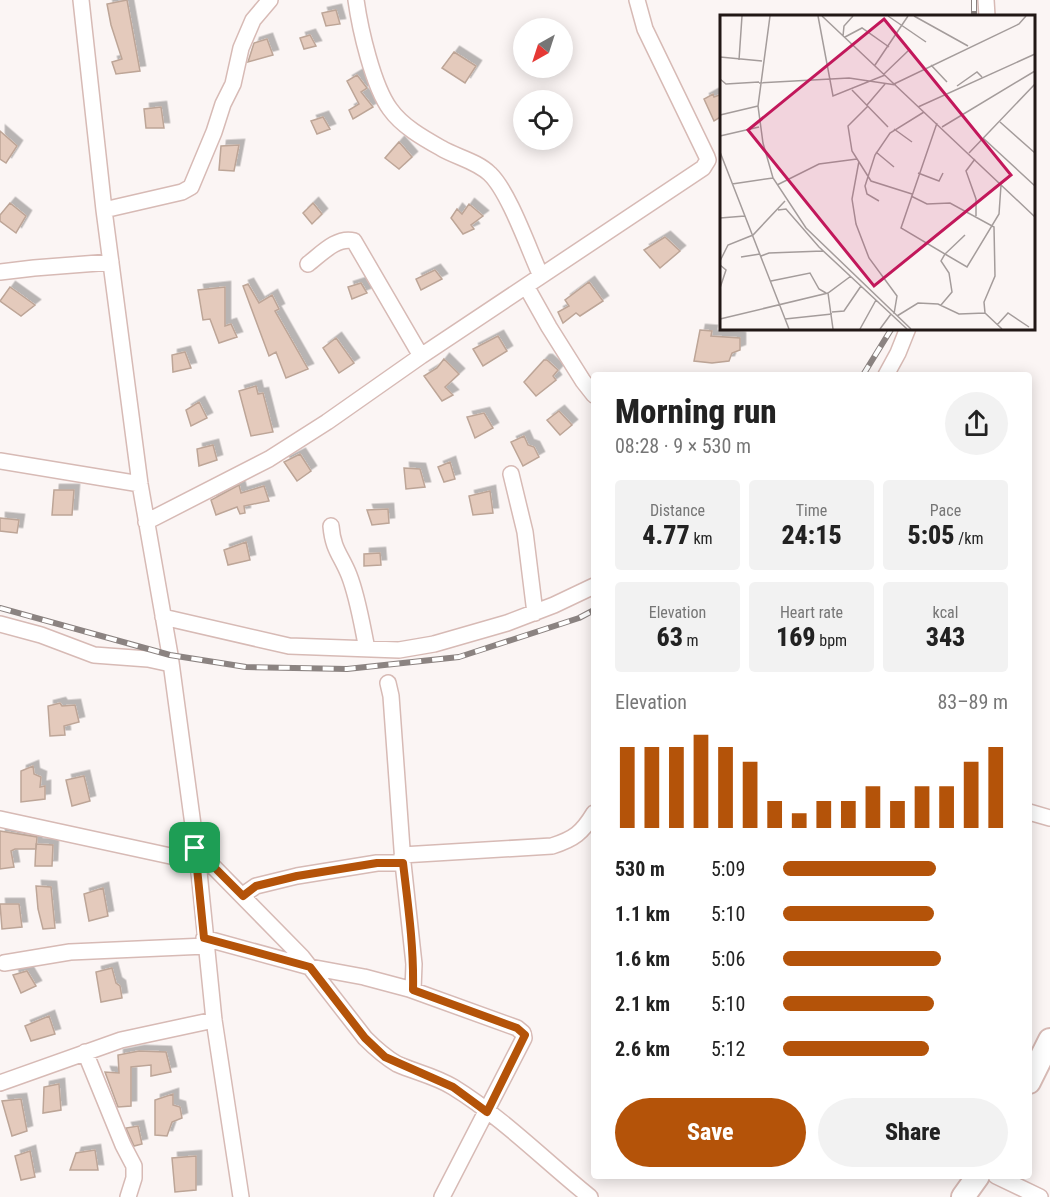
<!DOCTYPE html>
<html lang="en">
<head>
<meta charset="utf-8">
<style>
  :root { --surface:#fff; --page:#f2f2f2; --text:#222; --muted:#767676; --accent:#b45309 }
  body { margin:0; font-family:"Roboto Condensed",sans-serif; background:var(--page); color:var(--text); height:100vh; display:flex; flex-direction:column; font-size:22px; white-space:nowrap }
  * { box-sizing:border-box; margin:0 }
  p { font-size:20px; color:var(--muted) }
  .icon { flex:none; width:33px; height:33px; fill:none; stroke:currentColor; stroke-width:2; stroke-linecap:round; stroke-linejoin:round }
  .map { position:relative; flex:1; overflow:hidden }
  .side { position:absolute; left:591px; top:372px; width:441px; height:807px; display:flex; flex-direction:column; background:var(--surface); border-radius:6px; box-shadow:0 3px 15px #0003 }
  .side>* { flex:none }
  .needle { width:39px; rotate:219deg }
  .fabs { position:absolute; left:513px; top:18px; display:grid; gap:12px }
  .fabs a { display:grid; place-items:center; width:60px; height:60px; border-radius:50%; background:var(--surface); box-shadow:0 3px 15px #0003; font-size:30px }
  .pin { position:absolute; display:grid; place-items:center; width:51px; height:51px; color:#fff; margin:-26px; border-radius:12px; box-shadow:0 3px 9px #0006 }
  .round { display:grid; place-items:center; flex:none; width:63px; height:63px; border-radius:32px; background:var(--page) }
  .overview { display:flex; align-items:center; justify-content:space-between; height:102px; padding:0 24px }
  h1 { font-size:33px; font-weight:800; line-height:45px }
  .stats { display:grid; grid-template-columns:repeat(3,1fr); gap:9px; height:102px; padding:6px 24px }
  .stats div { display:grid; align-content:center; border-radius:6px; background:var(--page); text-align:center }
  .stats b { font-size:26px; font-weight:800 }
  .stats small { font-size:16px; font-weight:400 }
  .stats p { font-size:16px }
  .chart { height:168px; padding:12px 24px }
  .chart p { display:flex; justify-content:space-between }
  .chart svg { width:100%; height:108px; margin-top:6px; stroke:var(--accent); stroke-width:6 }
  .primary-button { display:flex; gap:12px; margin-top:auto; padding:12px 24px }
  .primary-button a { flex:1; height:69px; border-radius:36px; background:var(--accent); color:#fff; font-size:24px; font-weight:800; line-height:69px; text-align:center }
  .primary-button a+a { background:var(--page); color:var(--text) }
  ul { padding:0 24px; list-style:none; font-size:20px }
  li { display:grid; grid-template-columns:96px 72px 1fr; align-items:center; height:45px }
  li i { height:15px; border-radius:8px; background:var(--accent) }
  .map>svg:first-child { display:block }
</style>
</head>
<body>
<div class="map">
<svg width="1050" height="1197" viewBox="0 0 1050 1197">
  <defs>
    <filter id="shadow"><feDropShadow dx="5.5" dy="-5.5" stdDeviation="0" flood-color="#0004"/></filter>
  </defs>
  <rect width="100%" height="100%" fill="#fbf5f4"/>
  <path fill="#e4cabc" stroke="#bda597" stroke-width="1.5" filter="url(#shadow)" d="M 127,0 L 140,71 L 116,74 L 112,62 L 122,59 L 111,25 L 107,4 Z
    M 336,10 L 340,24 L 326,26 L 322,13 Z
    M 310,35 L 316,46 L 304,49 L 300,38 Z
    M 267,39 L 273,55 L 248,62 L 254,43 Z
    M 454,52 L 476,66 L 465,83 L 442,68 Z
    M 357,75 L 367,88 L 361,92 L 373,107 L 353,119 L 349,110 L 359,104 L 347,81 Z
    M 713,94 L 714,97 L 722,94 L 722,116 L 714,121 L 704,99 Z
    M 161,107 L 164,128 L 146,128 L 144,109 Z
    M 323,117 L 330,129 L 317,134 L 311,121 Z
    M 0,131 L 17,146 L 6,163 L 0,159 Z
    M 399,142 L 412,157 L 399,169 L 385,158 Z
    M 239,145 L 234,171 L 219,170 L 221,146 Z
    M 10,203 L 26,216 L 16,233 L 0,221 L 0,215 Z
    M 313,203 L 322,214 L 312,224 L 303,213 Z
    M 469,204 L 483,216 L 471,225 L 474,229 L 463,234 L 451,218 L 457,209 L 462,214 Z
    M 665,237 L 680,251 L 660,268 L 644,250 Z
    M 435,270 L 442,279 L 421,290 L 416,279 Z
    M 589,282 L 603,301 L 580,316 L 576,313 L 563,323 L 558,312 L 569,306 L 565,300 Z
    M 361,283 L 367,293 L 352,299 L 348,287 Z
    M 248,284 L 259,303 L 272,295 L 279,309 L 275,311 L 308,369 L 286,378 L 276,352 L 269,356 L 243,286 Z
    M 10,287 L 35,305 L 21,316 L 0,301 Z
    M 225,287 L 225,326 L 231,324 L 237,337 L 219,343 L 210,319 L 203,320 L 198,290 Z
    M 700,330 L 712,331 L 711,336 L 740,338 L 740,350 L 732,353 L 729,361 L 712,363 L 694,361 Z
    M 498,336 L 507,351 L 483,366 L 473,349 Z
    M 336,338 L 354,363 L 339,373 L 323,348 Z
    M 185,352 L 191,368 L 173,372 L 172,355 Z
    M 444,359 L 459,374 L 445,387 L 453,395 L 442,401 L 424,376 L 437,368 Z
    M 544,360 L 547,360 L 558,370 L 553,376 L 556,380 L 536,396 L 524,382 Z
    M 256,386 L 258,394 L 263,393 L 273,432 L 251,436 L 239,391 Z
    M 199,402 L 207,418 L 191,426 L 186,410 Z
    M 559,411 L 572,425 L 560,435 L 547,420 Z
    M 484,413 L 493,428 L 475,438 L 467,417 Z
    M 524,436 L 528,445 L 534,447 L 539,457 L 523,466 L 511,442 Z
    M 213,445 L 217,460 L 199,466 L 197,449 Z
    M 300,454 L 311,471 L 297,481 L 284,462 Z
    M 450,462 L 455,479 L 444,482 L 438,467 Z
    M 404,468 L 420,469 L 425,487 L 406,489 Z
    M 239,485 L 241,493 L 264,486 L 269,501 L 244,506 L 245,513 L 240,514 L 237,507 L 216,515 L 211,500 Z
    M 54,490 L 74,490 L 72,515 L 52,515 Z
    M 490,491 L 493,513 L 473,515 L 469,496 Z
    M 388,509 L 389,523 L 372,525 L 367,510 Z
    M 0,518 L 19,520 L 17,533 L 0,531 Z
    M 246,542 L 250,560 L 228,565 L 224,550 Z
    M 380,553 L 381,565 L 364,566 L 364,554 Z
    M 60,703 L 62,706 L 75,705 L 79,722 L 64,726 L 65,735 L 50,736 L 48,706 Z
    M 33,766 L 34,774 L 41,777 L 40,787 L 45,786 L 45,799 L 21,802 L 21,771 Z
    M 84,776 L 90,801 L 72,806 L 66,780 Z
    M 0,831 L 37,837 L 36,849 L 15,849 L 11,851 L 14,867 L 0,869 Z
    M 36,844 L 53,845 L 52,866 L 35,866 Z
    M 36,886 L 51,887 L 55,928 L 43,929 L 38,909 Z
    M 103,888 L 108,916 L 89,921 L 84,894 Z
    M 0,904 L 19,904 L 22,927 L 2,929 Z
    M 112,968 L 116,983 L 120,986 L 122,998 L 101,1002 L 96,972 Z
    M 27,971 L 36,986 L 21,993 L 13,975 Z
    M 49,1016 L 55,1034 L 31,1041 L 25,1026 Z
    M 139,1051 L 166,1052 L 171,1072 L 151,1076 L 151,1065 L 131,1067 L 131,1106 L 118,1107 L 105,1072 L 119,1073 L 118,1055 Z
    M 59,1084 L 61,1110 L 43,1113 L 44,1087 Z
    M 173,1094 L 173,1105 L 180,1107 L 182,1118 L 172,1122 L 167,1136 L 155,1135 L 155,1100 Z
    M 21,1099 L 27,1131 L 12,1136 L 2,1101 Z
    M 138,1126 L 142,1144 L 134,1146 L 126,1128 Z
    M 95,1150 L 98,1170 L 70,1170 L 76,1153 Z
    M 30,1151 L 35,1177 L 21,1180 L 15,1156 Z
    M 196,1156 L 196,1190 L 175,1192 L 172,1158 Z"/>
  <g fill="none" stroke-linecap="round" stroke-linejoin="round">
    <defs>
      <path id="minor" d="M 81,0 L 104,210 L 140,484 L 170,655 L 198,862 L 214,1020 L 241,1197
        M 356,0 C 360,29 373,86 390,109 C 402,126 423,138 441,148 C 456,157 477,161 490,174 C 509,192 529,250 541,276
        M 986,0 L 987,16
        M 104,210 L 182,192 L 191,187 L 214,132 L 223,104 L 233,84 L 241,48 L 253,20 L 270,0
        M 308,264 C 320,255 337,236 354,241 L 421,356
        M 0,272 L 34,268 L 111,262
        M 526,286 L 549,327 L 583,381 L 594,395
        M 886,375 L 898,353 L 908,328
        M 0,461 L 140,484
        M 511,474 L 525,532 L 535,613
        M 146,522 L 269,459 L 327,422 L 421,356 L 703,168 L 708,160 L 707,157 L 645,29 L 637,0
        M 331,526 C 333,550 341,555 349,575 C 358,598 362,625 367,649
        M 163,617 L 289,646 L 399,650 L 434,644 L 507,623 L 554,605 L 594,586
        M 0,624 L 41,635 L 94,655 L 148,659 L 171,664
        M 388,683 L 391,696 L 403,863 L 414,964 L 413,990
        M 1029,812 L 1050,818
        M 0,819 L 198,862
        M 195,848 L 302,957 L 365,1038 C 375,1048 385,1057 397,1064 C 415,1072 435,1076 453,1087 C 503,1118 544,1160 590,1197
        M 402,855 L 552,846 C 574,839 582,833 594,813
        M 243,895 L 256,886 L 297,876 L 377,863 L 403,863
        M 204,938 L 310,967 L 364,977 L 409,989 L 517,1028 L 523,1033 L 524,1038 L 442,1197
        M 4,963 L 70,952 L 206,946
        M 85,1052 L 123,1145 L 134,1166 L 134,1178 L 128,1197
        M 0,1083 L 121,1040 L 214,1020
        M 996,1176 L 1040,1197"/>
      <path id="primary" d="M 1029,1082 L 1050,1040
        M 963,1197 L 978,1176"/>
    </defs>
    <use href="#minor" stroke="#d7bab5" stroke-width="18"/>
    <use href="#primary" stroke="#d7bab5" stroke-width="26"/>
    <use href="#minor" stroke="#fff" stroke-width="15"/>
    <use href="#primary" stroke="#fff" stroke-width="22"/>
    <defs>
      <path id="rail" d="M 974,0 L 974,16
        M 863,375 L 892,328
        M 0,608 L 170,655 L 246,667 L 347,669 L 459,657 L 579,618 L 594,610"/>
    </defs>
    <use href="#rail" stroke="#8b8381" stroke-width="6"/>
    <use href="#rail" stroke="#fff" stroke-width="4" stroke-dasharray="11" stroke-linecap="butt"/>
  </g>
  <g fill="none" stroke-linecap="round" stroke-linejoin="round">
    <defs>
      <path id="route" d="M 195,848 L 243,896 L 256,886 L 297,876 L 377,863 L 403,863 C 408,905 414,947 413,990 L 517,1028 L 525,1035 L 487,1112 L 453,1087 L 385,1057 L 365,1038 L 310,967 L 204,938 Z"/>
    </defs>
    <use href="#route" stroke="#fff" stroke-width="12"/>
    <use href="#route" stroke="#b45309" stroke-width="8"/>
  </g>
  <g transform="translate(720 15)">
    <rect width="315" height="315" fill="#fbf5f4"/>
    <path fill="none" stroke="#a49c9b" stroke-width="1.5" d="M 50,1 L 38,91 L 43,128 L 53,163 L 86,213 L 191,314M 98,1 L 113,81 L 165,60M 102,1 L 315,202M 168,1 L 206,27M 194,1 L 248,31M 123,21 L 124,11 L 133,1M 125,22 L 142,13 L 169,32M 0,42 L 42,46M 19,45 L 22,1M 155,50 L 188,1M 211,50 L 227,67M 164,59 L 189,35M 0,64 L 6,69 L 39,67M 39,68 L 129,63 L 176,70M 174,69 L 299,9 L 306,1M 237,71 L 257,57 L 262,62M 132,75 L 168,112M 147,90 L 165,69M 148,91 L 128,111 L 132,136 L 151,166 L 192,179M 198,92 L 315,39M 0,100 L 38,91M 280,107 L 315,138M 217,108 L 181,213 L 225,239 L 221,246 L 229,258 L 232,277 L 221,290M 222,112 L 315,56M 174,114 L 192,127M 0,121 L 39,112M 263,123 L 315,171M 0,137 L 69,314M 156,137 L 174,152M 249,138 L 315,69M 255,144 L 246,156 L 256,184 L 256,201M 139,146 L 132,184 L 136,209 L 149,243 L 177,281 L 174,299M 198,158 L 219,166 L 223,158M 12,169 L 53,163M 57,170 L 99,149 L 137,144M 191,181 L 207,189 L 230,188 L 274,212 L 275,261 L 264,287 L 265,298M 159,186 L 147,179 L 145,171 L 155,140 L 170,118 L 204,97M 58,195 L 66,194 L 99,232 L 187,314M 0,203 L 25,201M 245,220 L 225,239 L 247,252 L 279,199 L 281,170M 41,241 L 49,238 L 103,236M 21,242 L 40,239M 0,246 L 8,230 L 33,220 L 65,186M 0,250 L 6,255 L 0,273M 51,266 L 90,258 L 99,274 L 106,278M 108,278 L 113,314M 112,297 L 124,296 L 141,271M 177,301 L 198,288 L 218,289 L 239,299 L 265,298 L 282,314M 0,304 L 108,278 L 131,261M 65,304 L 112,299M 277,310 L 288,298 L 309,312M 140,314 L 156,285M 160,314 L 171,299"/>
    <path fill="#c2185b" fill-opacity="0.15" stroke="#c2185b" stroke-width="3" d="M 164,4 L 291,160 L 154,271 L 28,115 Z"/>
    <rect width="315" height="315" fill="none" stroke="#211715" stroke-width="3"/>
  </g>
</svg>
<div class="fabs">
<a><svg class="needle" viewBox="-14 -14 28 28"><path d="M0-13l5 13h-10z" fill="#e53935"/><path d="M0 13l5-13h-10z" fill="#767676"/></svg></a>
<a><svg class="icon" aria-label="locate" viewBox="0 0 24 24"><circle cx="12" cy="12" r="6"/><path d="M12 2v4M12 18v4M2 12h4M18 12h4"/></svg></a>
</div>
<div class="pin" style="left:195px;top:848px;background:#1e9e55"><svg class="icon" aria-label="arrive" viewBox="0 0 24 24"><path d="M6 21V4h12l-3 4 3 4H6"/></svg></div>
<section class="side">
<div class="overview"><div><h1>Morning run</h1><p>08:28 · 9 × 530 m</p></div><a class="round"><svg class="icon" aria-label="share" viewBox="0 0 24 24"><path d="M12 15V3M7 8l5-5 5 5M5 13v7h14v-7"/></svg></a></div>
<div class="stats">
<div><p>Distance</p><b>4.77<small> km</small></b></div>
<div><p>Time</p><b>24:15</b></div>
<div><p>Pace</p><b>5:05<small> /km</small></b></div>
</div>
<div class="stats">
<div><p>Elevation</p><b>63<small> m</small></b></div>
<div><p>Heart rate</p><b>169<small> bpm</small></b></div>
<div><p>kcal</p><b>343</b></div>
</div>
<div class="chart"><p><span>Elevation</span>83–89 m</p>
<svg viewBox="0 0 160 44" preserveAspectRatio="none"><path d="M5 44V11M15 44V11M25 44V11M35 44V6M45 44V11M55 44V17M65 44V33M75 44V38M85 44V33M95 44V33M105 44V27M115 44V33M125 44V27M135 44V27M145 44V17M155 44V11"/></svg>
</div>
<ul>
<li><b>530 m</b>5:09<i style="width:68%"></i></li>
<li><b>1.1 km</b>5:10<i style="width:67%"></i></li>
<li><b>1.6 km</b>5:06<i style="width:70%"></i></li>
<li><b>2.1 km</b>5:10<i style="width:67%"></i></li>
<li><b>2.6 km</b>5:12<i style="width:65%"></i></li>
</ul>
<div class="primary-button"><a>Save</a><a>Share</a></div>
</section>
</div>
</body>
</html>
